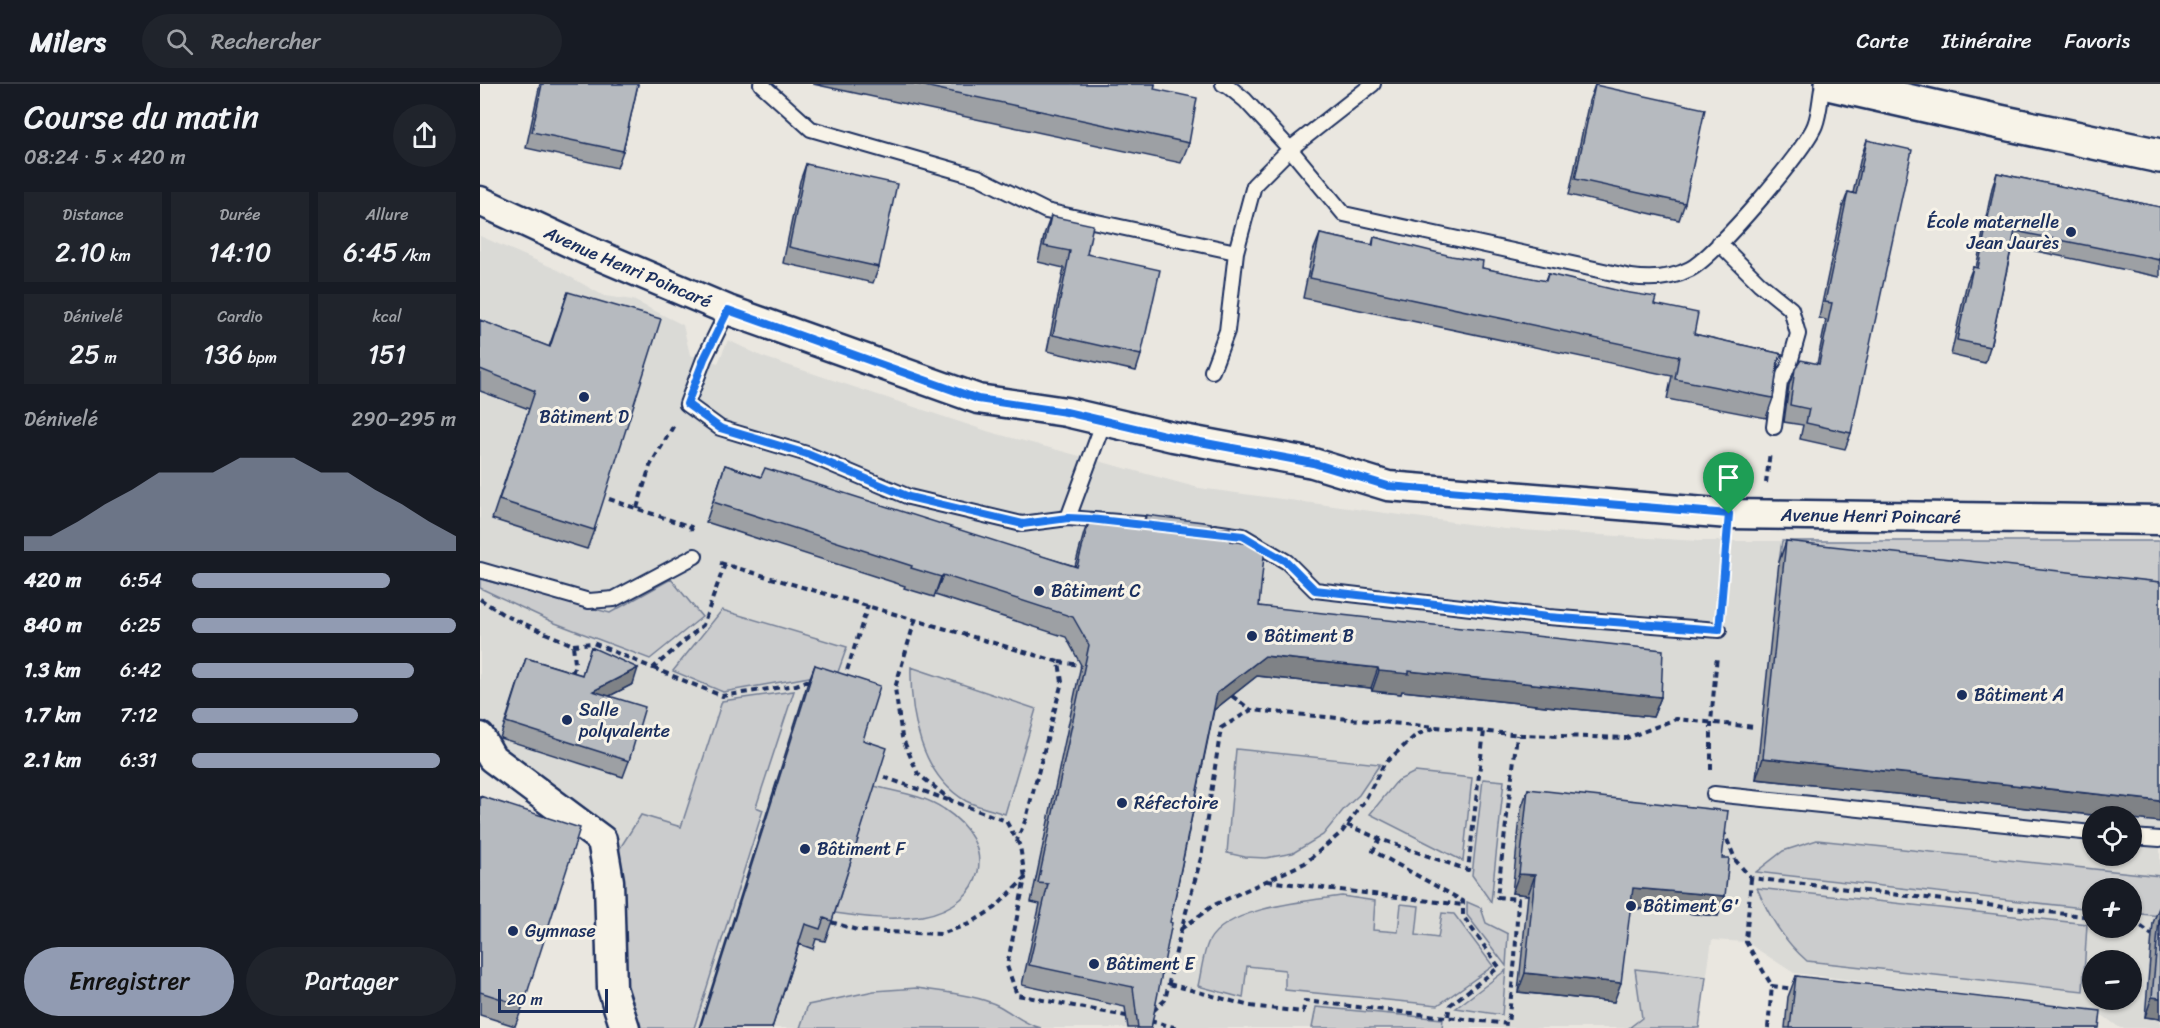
<!DOCTYPE html>
<html lang="fr">
<head>
<meta charset="utf-8">
<style>
  :root { --surface:#171b24; --page:#20242c; --text:#f1f3f6; --muted:#9ea1a6; --line:#363941; --accent:#919bb2 }
  body { margin:0; font-family:Sriracha,sans-serif; background:var(--page); color:var(--text); height:100vh; display:flex; flex-direction:column; font-size:22px; white-space:nowrap }
  * { box-sizing:border-box; margin:0 }
  p { font-size:20px; color:var(--muted) }
  .icon { flex:none; width:33px; height:33px; fill:none; stroke:currentColor; stroke-width:2; stroke-linecap:round; stroke-linejoin:round }
  .map { position:relative; flex:1; overflow:hidden }
  .sheet { display:flex; flex-direction:column; background:var(--surface); width:480px }
  .sheet>* { flex:none }
  .controls { position:absolute; left:1602px; top:722px; display:grid; gap:12px }
  .controls a { display:grid; place-items:center; width:60px; height:60px; border-radius:50%; background:var(--surface); box-shadow:0 2px 4px #0004; font-size:30px }
  .scale { position:absolute; left:18px; bottom:15px; width:110px; box-sizing:border-box; padding-left:6px; border:3px solid #1b2f5e; border-top:0; font-size:16px; line-height:21px; white-space:nowrap; color:#1b2f5e; -webkit-text-stroke:4px #f7f3e8; paint-order:stroke }
  .pin { position:absolute; display:grid; place-items:center; width:51px; height:51px; color:#fff; margin:-62px -26px; border-radius:50% 50% 50% 0; rotate:-45deg; box-shadow:0 0 6px #0007 }
  .pin .icon { rotate:45deg }
  .round { display:grid; place-items:center; flex:none; width:63px; height:63px; border-radius:32px; background:var(--page) }
  .head { display:flex; align-items:center; justify-content:space-between; height:102px; padding:0 24px }
  h1 { font-size:33px; font-weight:600; line-height:45px }
  .figures { display:grid; grid-template-columns:repeat(3,1fr); gap:9px; height:102px; padding:6px 24px }
  .figures div { display:grid; align-content:center; border-radius:0px; background:var(--page); text-align:center }
  .figures b { font-size:26px; font-weight:600 }
  .figures small { font-size:16px; font-weight:400 }
  .figures p { font-size:16px }
  .chart { height:168px; padding:12px 24px }
  .chart p { display:flex; justify-content:space-between }
  .chart svg { width:100%; height:108px; margin-top:6px; fill:var(--accent); opacity:.7 }
  .action { display:flex; gap:12px; margin-top:auto; padding:12px 24px }
  .action a { flex:1; height:69px; border-radius:36px; background:var(--accent); color:#111; font-size:24px; font-weight:600; line-height:69px; text-align:center }
  .action a+a { background:var(--page); color:var(--text) }
  ul { padding:0 24px; list-style:none; font-size:20px }
  li { display:grid; grid-template-columns:96px 72px 1fr; align-items:center; height:45px }
  li i { height:15px; border-radius:8px; background:var(--accent) }
  header { display:flex; align-items:center; gap:36px; box-sizing:border-box; height:84px; padding:0 30px; background:var(--surface); border-bottom:2px solid var(--line) }
  header strong { font-size:28px }
  nav { display:flex; gap:33px; margin-inline-start:auto; font-size:21px }
  .search { width:420px; height:54px; background:var(--page); display:flex; align-items:center; gap:15px; box-sizing:border-box; padding:0 21px; border-radius:33px; color:var(--muted); font-size:22px }
  main { display:flex; flex:1; min-height:0 }
  .map>svg:first-child { display:block }
</style>
</head>
<body>
<header>
<strong>Milers</strong>
<div class="search"><svg class="icon" aria-label="search" viewBox="0 0 24 24"><circle cx="10" cy="10" r="6"/><path d="M15 15l6 6"/></svg>Rechercher</div>
<nav><a>Carte</a><a>Itinéraire</a><a>Favoris</a></nav>
</header>
<main>
<section class="sheet">
<div class="head"><div><h1>Course du matin</h1><p>08:24 · 5 × 420 m</p></div><a class="round"><svg class="icon" aria-label="share" viewBox="0 0 24 24"><path d="M12 15V3M7 8l5-5 5 5M5 13v7h14v-7"/></svg></a></div>
<div class="figures">
<div><p>Distance</p><b>2.10<small> km</small></b></div>
<div><p>Durée</p><b>14:10</b></div>
<div><p>Allure</p><b>6:45<small> /km</small></b></div>
</div>
<div class="figures">
<div><p>Dénivelé</p><b>25<small> m</small></b></div>
<div><p>Cardio</p><b>136<small> bpm</small></b></div>
<div><p>kcal</p><b>151</b></div>
</div>
<div class="chart"><p><span>Dénivelé</span>290–295 m</p>
<svg viewBox="0 0 160 44" preserveAspectRatio="none"><path d="M0 44V38L10 38L20 32L30 25L40 19L50 12L60 12L70 12L80 6L90 6L100 6L110 12L120 12L130 19L140 25L150 32L160 38V44z"/></svg>
</div>
<ul>
<li><b>420 m</b>6:54<i style="width:75%"></i></li>
<li><b>840 m</b>6:25<i style="width:100%"></i></li>
<li><b>1.3 km</b>6:42<i style="width:84%"></i></li>
<li><b>1.7 km</b>7:12<i style="width:63%"></i></li>
<li><b>2.1 km</b>6:31<i style="width:94%"></i></li>
</ul>
<div class="action"><a>Enregistrer</a><a>Partager</a></div>
</section>
<div class="map">
<svg width="1680" height="944" viewBox="0 0 1680 944">
  <rect width="100%" height="100%" fill="#eae7e0"/>
  <filter id="ink" filterUnits="userSpaceOnUse"><feTurbulence type="fractalNoise" baseFrequency=".0167" numOctaves="2"/><feDisplacementMap in="SourceGraphic" scale="12" xChannelSelector="R" yChannelSelector="G"/><feConvolveMatrix kernelMatrix="1 2 1 2 8 2 1 2 1" color-interpolation-filters="sRGB"/></filter>
  <g filter="url(#ink)">
    <path fill="#dadad6" fill-rule="evenodd" d="M 0,152 L 78,186 L 124,212 L 153,216 L 203,241 L 210,271 L 238,279 L 248,256 L 283,273 L 510,348 L 719,404 L 1025,445 L 1218,457 L 1680,457 L 1680,944 L 1640,944 L 1615,926 L 1314,889 L 1266,858 L 1232,856 L 1219,944 L 154,944 L 140,796 L 21,671 L 0,634 ZM 1612,732 L 1652,732 L 1652,771 L 1612,771 ZM 1612,804 L 1652,804 L 1652,843 L 1612,843 ZM 1612,876 L 1652,876 L 1652,915 L 1612,915 Z"/>
    <path fill="#cbcccd" stroke="#737e96" stroke-width="1.5" d="M 1302,457 L 1680,457 L 1680,519 L 1299,478 Z
      M 0,495 L 130,529 L 191,495 L 222,533 L 170,575 L 75,539 L 0,504 Z
      M 242,526 L 367,563 L 358,588 L 243,608 L 193,587 Z
      M 431,583 L 556,625 L 525,730 C 513,726 498,723 486,717 C 441,691 430,631 431,583 Z
      M 314,607 L 276,723 L 283,726 L 214,944 L 154,944 L 140,888 L 135,772 L 161,731 L 201,743 L 242,617 Z
      M 756,665 L 900,680 L 879,711 L 864,725 L 843,751 L 813,769 L 786,774 L 765,773 L 747,769 Z
      M 935,688 L 992,694 L 983,777 L 890,730 L 917,697 Z
      M 1003,695 L 1024,697 L 1011,818 L 992,791 Z
      M 394,702 C 416,708 444,711 464,725 C 519,761 507,820 442,832 C 413,837 383,833 355,829 Z
      M 1337,756 L 1680,792 L 1680,832 L 1652,829 L 1652,804 L 1612,804 L 1612,825 L 1276,788 L 1303,767 Z
      M 1277,804 L 1607,840 L 1603,907 L 1327,877 C 1303,856 1289,832 1277,804 Z
      M 862,812 L 895,817 L 893,846 L 918,848 L 921,820 L 939,822 L 936,851 L 958,854 L 962,829 L 974,830 L 1013,882 L 958,921 L 805,906 L 805,886 L 767,882 L 763,914 L 718,902 C 721,890 723,868 729,857 C 747,823 828,817 862,812 Z
      M 987,818 L 1001,824 L 1006,839 L 1028,850 L 1026,882 L 987,831 Z
      M 1155,885 L 1226,893 L 1219,944 L 1149,944 L 1162,934 Z
      M 1026,886 L 1022,931 L 976,924 Z
      M 437,904 C 461,908 498,911 519,922 C 534,930 544,940 561,944 L 320,944 L 328,921 L 394,907 Z
      M 836,923 L 963,935 L 962,944 L 832,944 Z"/>
    <g fill="none" stroke-linecap="round" stroke-linejoin="round">
      <defs>
        <path id="lane" d="M 281,0 L 331,45 L 498,93 L 566,127 L 756,168 L 747,247 L 732,287
          M 743,0 L 749,3 L 765,16 L 810,65 L 864,130 L 1151,193 C 1172,196 1191,195 1210,185 C 1234,173 1325,67 1335,41 C 1340,28 1340,13 1343,0
          M 1239,159 L 1279,199 L 1311,225 L 1318,250 L 1309,282 L 1300,298 L 1294,343
          M 756,168 L 774,101 L 810,65 L 893,0
          M 248,226 L 224,275 L 207,320 L 240,344 L 327,370 L 429,413 L 542,440 L 588,434 L 624,337
          M 588,434 L 664,440
          M 734,448 L 763,452 L 807,478 L 835,506 L 1068,533 L 1239,546
          M 0,486 L 109,517 L 134,515 L 215,472
          M 1234,710 L 1612,749
          M 1652,753 L 1680,755"/>
        <g id="street">
          <path id="s1" d="M 0,117 L 104,165 L 248,226 L 498,315 L 586,328 L 693,353 L 833,379 L 908,402 L 1249,430 L 1680,436"/>
          <path d="M 0,653 L 12,674 L 122,756 L 129,797 L 132,904 L 145,944"/>
        </g>
        <path id="secondary" d="M 1352,0 L 1520,38 L 1680,72"/>
      </defs>
      <use href="#lane" stroke="#1b2f5e" stroke-width="18"/>
      <use href="#street" stroke="#1b2f5e" stroke-width="33"/>
      <use href="#secondary" stroke="#1b2f5e" stroke-width="38"/>
      <path stroke="#1b2f5e" stroke-width="4" stroke-dasharray="6 4.5" stroke-linecap="butt" d="M 1286,399 L 1290,368
        M 129,415 L 211,443 L 212,448
        M 157,424 L 170,382 L 194,341
        M 240,479 L 579,578 L 582,598 L 546,735 L 537,756
        M 0,515 L 24,531 L 93,561 L 95,579 L 92,591
        M 1241,522 L 1245,463
        M 435,536 L 415,604 L 422,653 L 438,690 L 472,717 L 526,737 L 540,762 L 545,794
        M 93,561 L 113,559 L 173,584 L 223,541 L 245,480
        M 579,578 L 601,581
        M 173,584 L 242,612 L 316,601 L 327,597 L 332,598
        M 364,596 L 388,521
        M 752,612 L 771,626
        M 1231,686 L 1231,638 L 1237,571
        M 404,693 L 468,716
        M 867,741 L 900,755
        M 1243,746 L 1256,777 L 1271,794 L 1612,833
        M 1271,794 L 1266,858 L 1292,902
        M 787,797 L 983,821
        M 351,838 L 380,847 L 461,850 L 489,840 L 515,824 L 545,794 L 527,882 L 537,911 L 651,933
        M 1652,838 L 1655,838 L 1672,851
        M 701,845 L 734,821 L 825,779 L 862,748 L 885,716 L 904,680 L 936,651 L 954,644
        M 689,900 L 770,922 L 823,928 L 825,917 L 1028,940 L 1035,875 L 1038,815 L 1017,813 L 1037,651
        M 673,927 L 685,916 L 701,846 L 721,774 L 741,644 L 771,626 L 1042,651 L 1147,654 L 1196,635 L 1275,643
        M 968,932 L 970,921 L 1019,883 L 983,832 L 983,817 L 893,767 L 900,755 L 988,786 L 1004,647
        M 670,937 L 698,944
        M 1288,944 L 1292,902 L 1314,905"/>
      <use href="#lane" stroke="#f7f3e8" stroke-width="14"/>
      <use href="#street" stroke="#f7f3e8" stroke-width="28"/>
      <use href="#secondary" stroke="#f7f3e8" stroke-width="33"/>
    </g>
    <path fill="#9da0a4" stroke="#1b2f5e" stroke-width="1.5" d="M 60,0 L 158,0 L 143,67 L 137,84 L 46,64 Z
      M 333,0 L 675,0 L 674,5 L 709,59 L 701,79 Z
      M 1115,1 L 1205,119 L 1199,136 L 1089,111 L 1109,17 Z
      M 1387,56 L 1371,349 L 1365,365 L 1320,355 L 1323,341 L 1304,338 L 1309,301 L 1315,285 L 1337,280 L 1346,236 L 1339,234 L 1362,124 L 1368,108 L 1373,109 L 1381,73 Z
      M 326,80 L 399,183 L 393,199 L 303,179 L 320,97 Z
      M 1517,89 L 1680,123 L 1680,193 L 1532,162 L 1510,263 L 1505,279 L 1471,271 L 1487,198 L 1493,183 L 1496,184 L 1512,104 Z
      M 571,132 L 607,170 L 661,271 L 656,287 L 567,267 L 584,184 L 558,178 L 565,148 Z
      M 840,150 L 892,161 L 894,153 L 1002,184 L 1065,197 L 1068,190 L 1174,220 L 1214,250 L 1302,270 L 1298,279 L 1293,314 L 1286,334 L 1187,315 L 1192,292 L 823,214 L 832,170 Z
      M 88,208 L 114,446 L 107,465 L 12,435 L 49,325 L 0,307 L 0,236 L 69,263 Z
      M 245,381 L 281,393 L 595,482 L 604,449 L 611,430 L 646,441 L 663,438 L 666,431 L 731,445 L 750,457 L 779,522 L 1181,613 L 1173,633 L 922,607 L 921,610 L 892,607 L 891,604 L 777,592 L 734,626 L 690,838 L 671,944 L 648,944 L 645,923 L 542,901 L 560,820 L 551,818 L 601,581 L 586,553 L 455,511 L 454,513 L 424,504 L 425,502 L 226,438 Z
      M 1306,457 L 1652,732 L 1622,732 L 1276,695 L 1299,478 Z
      M 111,563 L 153,600 L 129,612 L 149,677 L 143,693 L 20,654 L 46,574 L 102,591 Z
      M 335,581 L 383,656 L 352,837 L 345,857 L 336,855 L 333,865 L 319,860 L 292,944 L 219,944 L 327,601 Z
      M 1048,705 L 1242,774 L 1245,812 L 1238,832 L 1150,824 L 1134,918 L 1038,908 L 1048,811 L 1032,809 L 1041,725 Z
      M 0,712 L 43,922 L 35,942 L 0,931 Z
      M 1680,821 L 1680,935 L 1665,933 L 1673,839 Z
      M 1316,892 L 1619,944 L 1305,944 L 1308,913 Z"/>
    <path fill="#7f8286" stroke="#1b2f5e" stroke-width="1.5" d="M 463,491 L 455,511 L 454,513 L 461,493 Z
      M 785,572 L 898,584 L 891,604 L 777,592 L 730,629 L 737,609 Z
      M 158,584 L 153,600 L 108,623 L 113,607 Z
      M 899,587 L 929,587 L 1181,613 L 1173,633 L 922,607 L 921,610 L 892,607 Z
      M 1283,674 L 1680,717 L 1680,738 L 1652,735 L 1652,732 L 1622,732 L 1276,695 Z
      M 1039,790 L 1055,791 L 1048,811 L 1032,809 Z
      M 1153,804 L 1245,812 L 1238,832 L 1146,823 Z
      M 1045,889 L 1141,899 L 1134,918 L 1038,908 Z
      M 1672,913 L 1680,914 L 1680,935 L 1665,933 Z"/>
    <path fill="#b6babf" stroke="#1b2f5e" stroke-width="1.5" d="M 62,0 L 158,0 L 143,67 L 52,48 Z
      M 435,0 L 675,0 L 674,5 L 717,14 L 709,59 Z
      M 1115,1 L 1225,25 L 1205,119 L 1095,95 Z
      M 1387,56 L 1432,66 L 1371,349 L 1326,339 L 1329,325 L 1310,321 L 1315,285 L 1321,276 L 1339,280 L 1352,219 L 1345,218 L 1368,108 L 1376,110 Z
      M 326,80 L 417,100 L 399,183 L 309,163 Z
      M 1517,89 L 1680,123 L 1680,176 L 1535,147 L 1510,263 L 1477,256 L 1493,183 L 1498,184 Z
      M 571,132 L 613,141 L 607,170 L 680,186 L 661,271 L 573,251 L 590,167 L 564,162 Z
      M 840,150 L 893,161 L 894,153 L 971,172 L 1003,177 L 1002,184 L 1066,197 L 1068,190 L 1144,208 L 1176,213 L 1174,220 L 1218,229 L 1214,250 L 1302,270 L 1298,277 L 1293,314 L 1195,295 L 1199,272 L 830,194 Z
      M 88,208 L 181,235 L 114,446 L 19,416 L 55,307 L 0,285 L 0,236 L 70,263 Z
      M 245,381 L 281,393 L 285,384 L 597,483 L 611,430 L 646,441 L 648,434 L 665,438 L 666,431 L 731,439 L 731,445 L 750,444 L 750,457 L 785,462 L 779,522 L 1183,566 L 1181,613 L 929,587 L 929,590 L 899,587 L 898,584 L 785,572 L 737,609 L 690,838 L 692,839 L 671,944 L 658,944 L 653,903 L 549,881 L 568,800 L 558,799 L 609,561 L 593,533 L 463,491 L 461,493 L 431,484 L 432,482 L 233,418 Z
      M 1306,457 L 1680,498 L 1680,717 L 1283,674 Z
      M 111,563 L 158,584 L 113,607 L 165,623 L 149,677 L 26,638 L 46,574 L 102,591 Z
      M 335,581 L 400,602 L 383,656 L 407,664 L 352,837 L 344,834 L 340,845 L 325,840 L 292,944 L 220,944 Z
      M 1048,705 L 1248,727 L 1242,774 L 1249,774 L 1245,812 L 1153,804 L 1141,899 L 1045,889 L 1055,791 L 1039,790 Z
      M 0,712 L 100,744 L 43,922 L 0,908 Z
      M 1680,825 L 1680,914 L 1672,913 Z
      M 1316,892 L 1621,927 L 1619,944 L 1310,944 Z"/>
  </g>
  <g fill="none" stroke-linecap="round" stroke-linejoin="round" filter="url(#ink)">
    <defs>
      <path id="route" d="M 248,226 L 498,315 L 586,328 L 693,353 L 833,379 L 908,402 L 1249,430 L 1239,546 L 1068,533 L 835,506 L 807,478 L 763,452 L 610,435 L 588,434 L 543,440 L 429,413 L 327,370 L 240,344 L 207,320 L 224,275 Z"/>
    </defs>
    <use href="#route" stroke="#fff" stroke-width="12"/>
    <use href="#route" stroke="#1a73e8" stroke-width="8"/>
  </g>
  <g fill="#1b2f5e" stroke="#f7f3e8" stroke-width="2">
    <circle cx="1591" cy="148" r="6"/>
    <circle cx="104" cy="313" r="6"/>
    <circle cx="559" cy="507" r="6"/>
    <circle cx="772" cy="552" r="6"/>
    <circle cx="1482" cy="611" r="6"/>
    <circle cx="87" cy="636" r="6"/>
    <circle cx="642" cy="719" r="6"/>
    <circle cx="325" cy="765" r="6"/>
    <circle cx="1151" cy="822" r="6"/>
    <circle cx="33" cy="847" r="6"/>
    <circle cx="614" cy="880" r="6"/>
  </g>
  <g text-anchor="middle" dominant-baseline="central" stroke-width="6" stroke-linejoin="round" paint-order="stroke">
    <g font-size="18" fill="#1b2f5e" stroke="#f7f3e8" text-anchor="start">
      <text x="1579" y="138" text-anchor="end">École maternelle<tspan x="1579" dy="21">Jean Jaurès</tspan></text>
      <text x="104" y="333" text-anchor="middle">Bâtiment D</text>
      <text x="571" y="507">Bâtiment C</text>
      <text x="784" y="552">Bâtiment B</text>
      <text x="1494" y="611">Bâtiment A</text>
      <text x="99" y="626">Salle<tspan x="99" dy="21">polyvalente</tspan></text>
      <text x="654" y="719">Réfectoire</text>
      <text x="337" y="765">Bâtiment F</text>
      <text x="1163" y="822">Bâtiment G'</text>
      <text x="45" y="847">Gymnase</text>
      <text x="626" y="880">Bâtiment E</text>
    </g>
    <g font-size="18" fill="#1b2f5e" stroke="#f7f3e8">
      <text stroke="none"><textPath href="#s1" startOffset="162">Avenue Henri Poincaré</textPath></text>
      <text stroke="none"><textPath href="#s1" startOffset="1440">Avenue Henri Poincaré</textPath></text>
    </g>
  </g>
</svg>
<div class="controls">
<a><svg class="icon" aria-label="locate" viewBox="0 0 24 24"><circle cx="12" cy="12" r="6"/><path d="M12 2v4M12 18v4M2 12h4M18 12h4"/></svg></a>
<a>+</a>
<a>−</a>
</div>
<div class="scale">20 m</div>
<div class="pin" style="left:1249px;top:430px;background:#1e9e55"><svg class="icon" aria-label="arrive" viewBox="0 0 24 24"><path d="M6 21V4h12l-3 4 3 4H6"/></svg></div>
</div>
</main>
</body>
</html>
